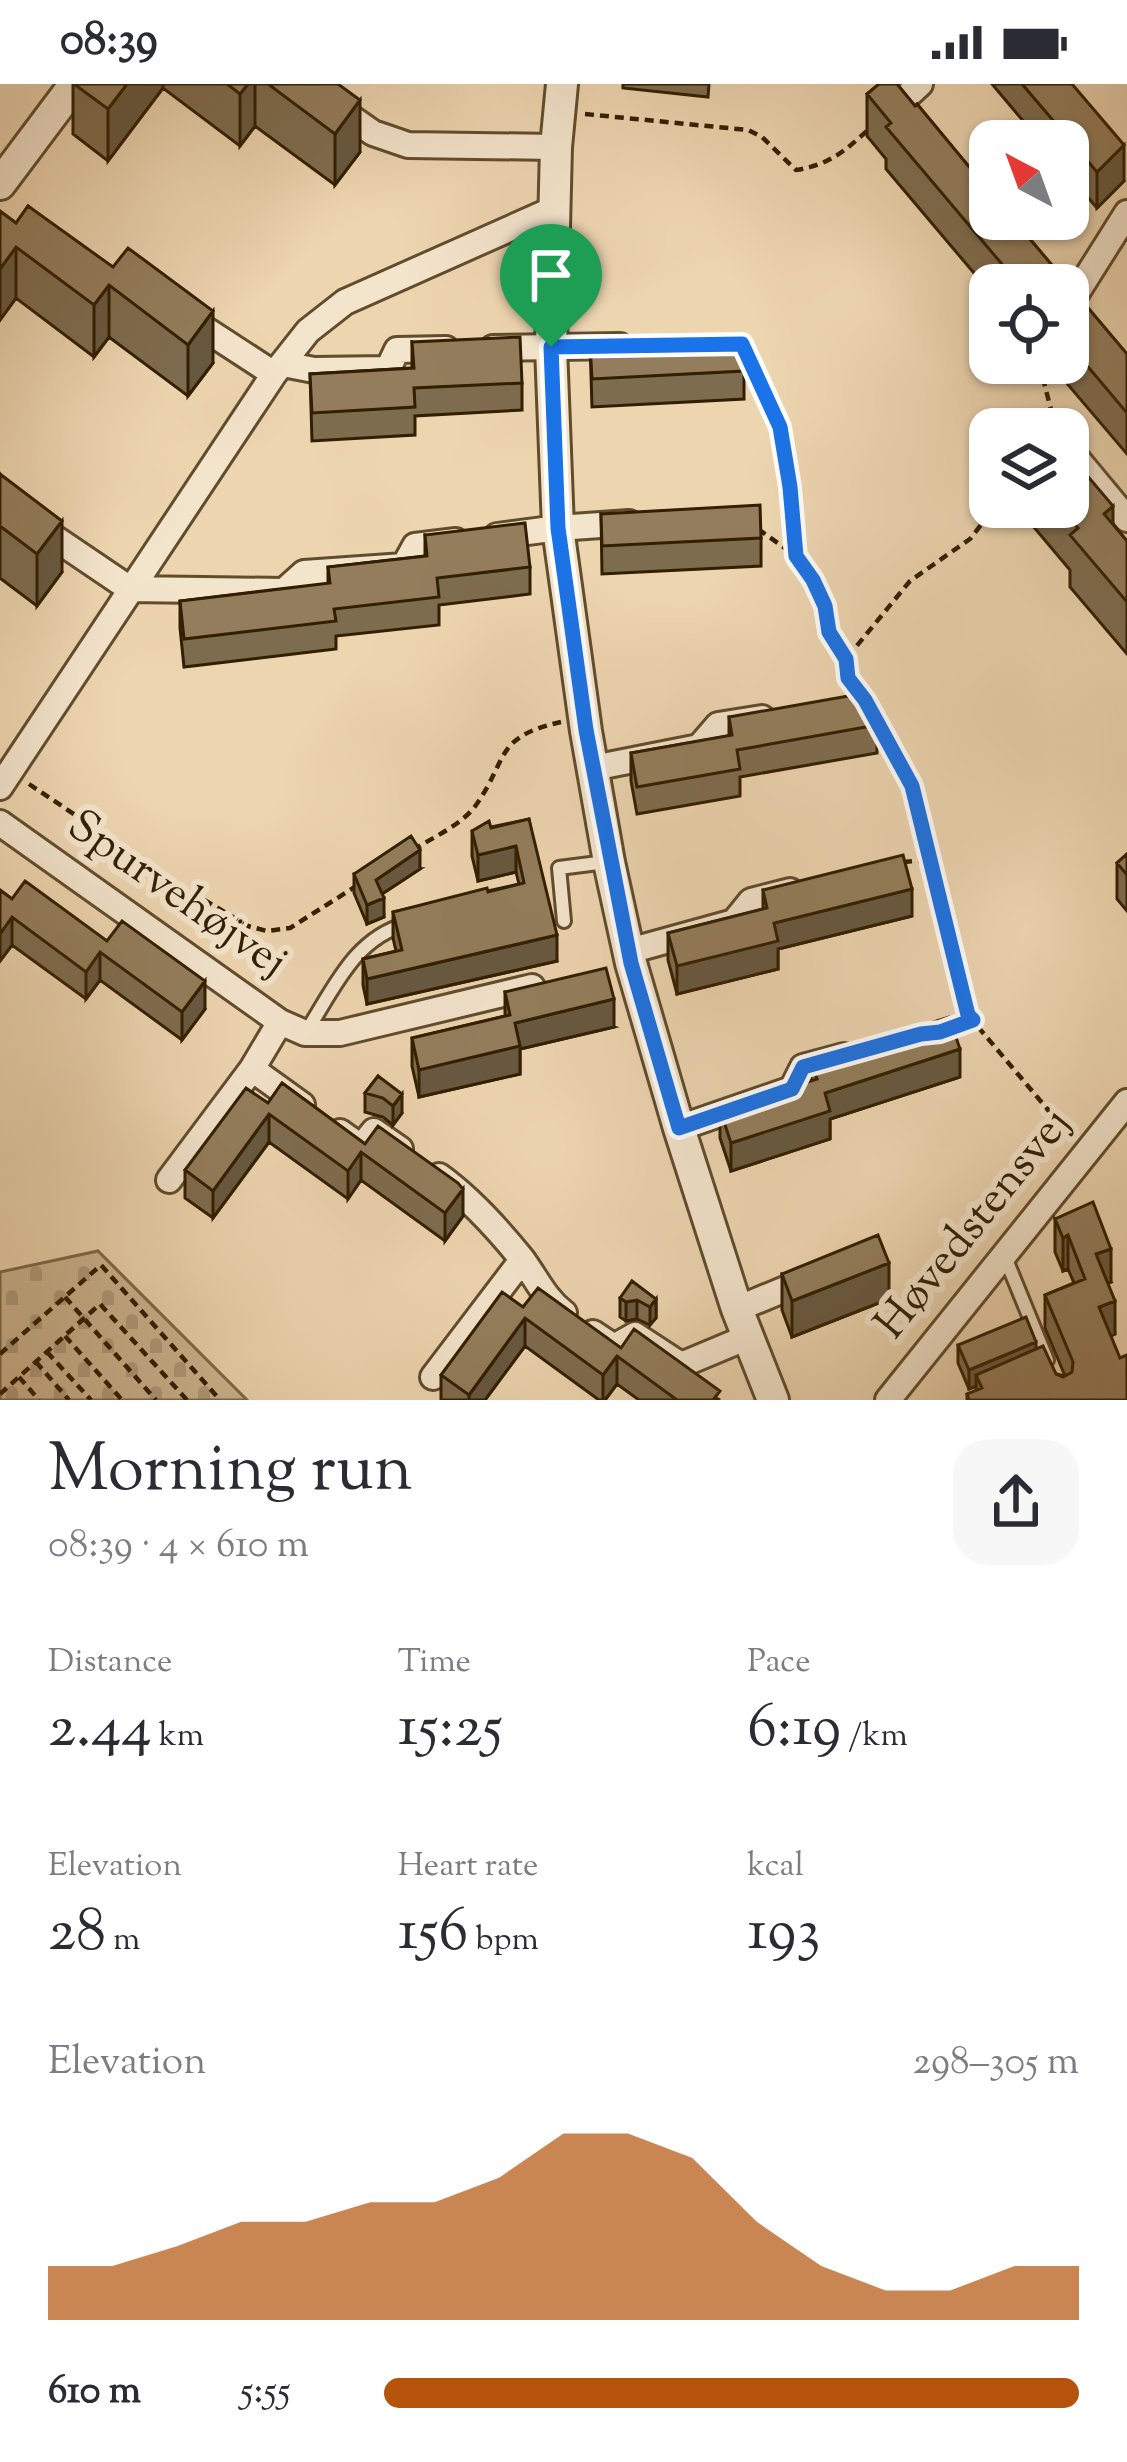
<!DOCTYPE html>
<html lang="en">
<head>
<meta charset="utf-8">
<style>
  :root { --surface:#fff; --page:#f7f7f7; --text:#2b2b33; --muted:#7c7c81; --accent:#b45309 }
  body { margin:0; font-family:"Sorts Mill Goudy",serif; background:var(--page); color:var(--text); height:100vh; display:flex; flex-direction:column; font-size:45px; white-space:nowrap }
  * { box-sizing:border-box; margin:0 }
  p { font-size:39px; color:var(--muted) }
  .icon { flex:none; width:66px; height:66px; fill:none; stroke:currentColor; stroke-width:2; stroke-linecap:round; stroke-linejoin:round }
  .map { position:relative; height:1316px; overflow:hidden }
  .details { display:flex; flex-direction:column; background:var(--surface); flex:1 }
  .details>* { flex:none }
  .needle { width:78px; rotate:319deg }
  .controls { position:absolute; left:969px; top:36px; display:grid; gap:24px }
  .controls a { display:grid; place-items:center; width:120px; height:120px; border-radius:24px; background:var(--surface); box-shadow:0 3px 9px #0004; font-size:60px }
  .pin { position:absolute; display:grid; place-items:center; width:102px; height:102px; color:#fff; margin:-123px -51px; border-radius:50% 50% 50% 0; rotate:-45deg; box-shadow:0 0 12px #0007 }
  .pin .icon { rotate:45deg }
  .round { display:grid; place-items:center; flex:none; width:126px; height:126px; border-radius:36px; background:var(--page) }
  .summary { display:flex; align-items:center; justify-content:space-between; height:204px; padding:0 48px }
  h1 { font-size:66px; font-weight:600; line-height:90px }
  .stats { display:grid; grid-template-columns:repeat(3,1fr); gap:18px; height:204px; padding:12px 48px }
  .stats div { display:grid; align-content:center }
  .stats b { font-size:60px; font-weight:600 }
  .stats small { font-size:33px; font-weight:400 }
  .stats p { font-size:33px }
  .chart { height:336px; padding:24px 48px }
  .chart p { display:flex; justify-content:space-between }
  .chart svg { width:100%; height:216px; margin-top:12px; fill:var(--accent); opacity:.7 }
  ul { padding:0 48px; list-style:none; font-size:39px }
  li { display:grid; grid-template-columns:192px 144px 1fr; align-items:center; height:90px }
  li i { height:30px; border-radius:15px; background:var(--accent) }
  .status { display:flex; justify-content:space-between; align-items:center; height:84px; padding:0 60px; background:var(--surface); direction:ltr }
  .status svg { height:33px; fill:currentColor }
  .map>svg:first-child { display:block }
</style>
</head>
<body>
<div class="status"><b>08:39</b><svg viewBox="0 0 49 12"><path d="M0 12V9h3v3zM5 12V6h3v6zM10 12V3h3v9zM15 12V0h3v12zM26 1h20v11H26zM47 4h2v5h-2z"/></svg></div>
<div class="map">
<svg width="1127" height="1316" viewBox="0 0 1127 1316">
  <defs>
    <pattern id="cemetery-stones" width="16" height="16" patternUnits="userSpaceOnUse" patternTransform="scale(3)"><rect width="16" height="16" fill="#cdb692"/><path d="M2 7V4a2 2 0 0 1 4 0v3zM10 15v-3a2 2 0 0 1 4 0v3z" fill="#b09c7c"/></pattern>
  </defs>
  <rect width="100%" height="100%" fill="#edd5b0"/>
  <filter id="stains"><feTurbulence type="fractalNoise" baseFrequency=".00167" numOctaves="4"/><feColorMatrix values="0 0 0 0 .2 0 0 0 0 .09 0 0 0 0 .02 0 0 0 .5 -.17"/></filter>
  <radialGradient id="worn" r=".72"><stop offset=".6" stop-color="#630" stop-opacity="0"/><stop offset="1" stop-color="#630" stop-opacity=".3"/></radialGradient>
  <path fill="url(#cemetery-stones)" stroke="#806a49" stroke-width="3" d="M 98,1167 L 247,1316 L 0,1316 L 0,1188 Z"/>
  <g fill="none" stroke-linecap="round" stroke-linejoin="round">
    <defs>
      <path id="service" d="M 564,837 L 559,784 L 606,778
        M 306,948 C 334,905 354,854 407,840
        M 1005,1173 L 1047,1276"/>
      <path id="minor" d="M 303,0 L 373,49 L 408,61 L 556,63
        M 892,26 L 920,0
        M 1069,221 L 1127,129
        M 188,234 L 274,290
        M 493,264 L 620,262
        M 283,280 L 314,286 L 388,285 L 397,266 L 446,265
        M 1068,364 L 1127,435
        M 0,417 L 130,505 L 284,507 L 304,489 L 404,482 L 415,462 L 456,457
        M 497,452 L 558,444 L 629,439
        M 593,684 L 699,663 L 718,641 L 762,634
        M 0,703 L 274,290 L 308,247 L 345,218 L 554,125
        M 0,739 L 280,938 L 305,949 L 340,949 L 532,903
        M 629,867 L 734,838 L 751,817 L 790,807
        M 252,985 L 302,1021
        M 679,1044 L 792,1005 L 803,983 L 844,972
        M 340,1048 L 361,1063 L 374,1047 L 400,1065
        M 439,1092 C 471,1115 497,1144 522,1175 C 536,1194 545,1215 564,1229
        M 169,1096 L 252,985 L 280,938
        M 737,1225 L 807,1196
        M 593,1249 L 614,1263 L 635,1251 L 681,1281 L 748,1253
        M 433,1293 L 522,1176
        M 888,1316 L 1127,1018"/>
      <path id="tertiary" d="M 562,0 L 556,63 L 551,263 L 558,444 L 586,647 L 609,778 L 631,879 L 679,1044 L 737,1225 L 773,1316
        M 0,100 L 75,0"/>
    </defs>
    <use href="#service" stroke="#614c2c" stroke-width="18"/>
    <use href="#minor" stroke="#614c2c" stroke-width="30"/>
    <use href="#tertiary" stroke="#614c2c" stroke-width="36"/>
    <path stroke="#321e00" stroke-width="4.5" stroke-dasharray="9 6" stroke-linecap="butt" d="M 585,30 L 748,46 L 762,53 L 796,86 C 829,81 845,67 869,45
      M 742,260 L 780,343 L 790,402 L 796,472
      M 1039,279 L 1056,345
      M 758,445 L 796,472 L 813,496 L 825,522 L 829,548 L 846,575
      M 862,613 L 848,594 L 846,575 L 910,497 L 970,455 L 995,423
      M 874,633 L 912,702 L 968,931 L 1071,1053
      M 29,700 L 181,802 L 248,842 L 267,847 L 290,844 L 358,801
      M 413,766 C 433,753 462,741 476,721 C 509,674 494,653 561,638
      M 903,778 L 930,776
      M 950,945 L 973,936
      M 65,1213 L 156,1316
      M 65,1252 L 122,1316
      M 47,1268 L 91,1316
      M 0,1270 L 101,1181 L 220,1316
      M 36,1278 L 69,1316
      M 19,1293 L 39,1316
      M 0,1310 L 100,1220 L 187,1316"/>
    <use href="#service" stroke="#f3e4cc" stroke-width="12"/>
    <use href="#minor" stroke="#f3e4cc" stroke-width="24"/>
    <use href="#tertiary" stroke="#f3e4cc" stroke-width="30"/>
  </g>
  <path fill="#7e6c4f" stroke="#321e00" stroke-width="3" d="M 73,0 L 338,0 L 360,68 L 335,101 L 255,42 L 240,62 L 163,4 L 108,77 L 73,50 Z
    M 623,0 L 709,0 L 708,13 L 623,4 Z
    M 879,0 L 897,0 L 915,22 L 917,20 L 990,108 L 990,135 L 1013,135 L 1127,270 L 1127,370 L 1064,296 L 1064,284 L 1060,279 L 1068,279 L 1068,201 L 990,201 L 990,208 L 886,85 L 886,75 L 867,52 L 867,10 Z
    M 992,0 L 1072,0 L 1124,97 L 1097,124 L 1068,90 L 1068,57 L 1040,57 Z
    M 28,122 L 213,279 L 188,312 L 109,253 L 94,273 L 16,214 L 0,236 L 0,127 L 16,139 Z
    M 412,258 L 522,299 L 522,326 L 415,332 L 415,351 L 312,357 L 310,290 L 412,284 Z
    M 590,259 L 744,287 L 744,315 L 592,323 Z
    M 0,390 L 62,488 L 37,522 L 0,494 Z
    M 1017,423 L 1068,423 L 1113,440 L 1127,457 L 1127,570 L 1070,503 L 1070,486 Z
    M 601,430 L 761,454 L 761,482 L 602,490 Z
    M 425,451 L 530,483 L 530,510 L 439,521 L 439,541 L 336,552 L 336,565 L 184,583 L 180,544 L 180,517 L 328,500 L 328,483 L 425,472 Z
    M 729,633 L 877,641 L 877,669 L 740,693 L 740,712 L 637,730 L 631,697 L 631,669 L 729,652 Z
    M 529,735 L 557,877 L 367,920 L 363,901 L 363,875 L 396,867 L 393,854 L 393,828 L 519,800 L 516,788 L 478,797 L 472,772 L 472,747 Z
    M 1127,770 L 1127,827 L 1117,815 L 1117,779 Z
    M 420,785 L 382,810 L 384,833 L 367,840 L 354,809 L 354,790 Z
    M 0,806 L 12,815 L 107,857 L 205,925 L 182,956 L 100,896 L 86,915 L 12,861 L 0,877 Z
    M 763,806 L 912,832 L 778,865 L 778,885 L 677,910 L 668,876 L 668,849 L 763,825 Z
    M 505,908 L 614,943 L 520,965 L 520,990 L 419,1013 L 412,982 L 412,954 L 505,932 Z
    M 811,977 L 960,993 L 830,1035 L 830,1055 L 731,1087 L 720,1054 L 720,1026 L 811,997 Z
    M 378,992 L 402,1029 L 393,1041 L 383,1033 L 365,1028 L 365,1009 Z
    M 282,999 L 463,1132 L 445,1157 L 361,1096 L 348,1115 L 269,1058 L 213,1134 L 185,1114 L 185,1086 L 268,1019 Z
    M 1055,1135 L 1111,1198 L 1108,1199 L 1115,1250 L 1111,1252 L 1127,1316 L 967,1316 L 967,1310 L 976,1307 L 976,1302 L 969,1305 L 958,1279 L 958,1261 L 1036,1266 L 1056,1290 L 1065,1292 L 1045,1244 L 1045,1211 L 1074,1199 L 1068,1185 L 1063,1187 L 1055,1168 Z
    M 782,1190 L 889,1215 L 792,1253 L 782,1226 Z
    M 620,1214 L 656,1215 L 656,1234 L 650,1241 L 637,1235 L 626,1237 L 620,1233 Z
    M 523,1223 L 621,1264 L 720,1316 L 639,1316 L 617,1300 L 605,1316 L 599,1316 L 525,1262 L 485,1316 L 441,1316 L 441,1291 Z"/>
  <path fill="#675840" stroke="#321e00" stroke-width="3" d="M 127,0 L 163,0 L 163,4 L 108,77 L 108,25 Z
    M 248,0 L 255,0 L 255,42 L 240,62 L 240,10 Z
    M 360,16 L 360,68 L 335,101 L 335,50 Z
    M 1124,61 L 1124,97 L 1097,124 L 1097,88 Z
    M 16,163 L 16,214 L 0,236 L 0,185 Z
    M 1018,187 L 1018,201 L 1012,201 L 1012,192 Z
    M 109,201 L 109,253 L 94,273 L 94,221 Z
    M 213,227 L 213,279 L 188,312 L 188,261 Z
    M 1113,422 L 1113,473 L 1104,430 Z
    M 62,437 L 62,488 L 37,522 L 37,470 Z
    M 516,762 L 516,788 L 478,797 L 478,771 Z
    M 420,766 L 420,785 L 376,814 L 376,796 Z
    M 912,805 L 912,832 L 778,865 L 778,885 L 677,910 L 677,882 L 774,839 Z
    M 384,814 L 384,833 L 367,840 L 367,821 Z
    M 12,833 L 12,861 L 0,877 L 0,850 Z
    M 557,851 L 557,877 L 367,920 L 367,895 Z
    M 100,868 L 100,896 L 86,915 L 86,888 Z
    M 205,897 L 205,925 L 182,956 L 182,928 Z
    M 614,915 L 614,943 L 520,965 L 520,990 L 419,1013 L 419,986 L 515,939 Z
    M 960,965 L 960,993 L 830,1035 L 830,1055 L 731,1087 L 731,1059 L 825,1009 Z
    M 402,1010 L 402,1029 L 393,1041 L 393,1022 Z
    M 269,1030 L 269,1058 L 213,1134 L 213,1107 Z
    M 361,1068 L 361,1096 L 348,1115 L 348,1087 Z
    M 463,1105 L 463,1132 L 445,1157 L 445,1129 Z
    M 1068,1151 L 1068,1185 L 1063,1187 L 1063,1154 Z
    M 1111,1165 L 1111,1198 L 1096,1204 L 1096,1170 Z
    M 889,1179 L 889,1215 L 792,1253 L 792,1217 Z
    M 656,1215 L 656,1234 L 650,1241 L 650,1223 Z
    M 637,1216 L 637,1235 L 626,1237 L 626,1218 Z
    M 1115,1217 L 1115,1250 L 1099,1257 L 1099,1223 Z
    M 525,1234 L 525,1262 L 485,1316 L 469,1316 L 469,1311 Z
    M 1036,1258 L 1036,1276 L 976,1291 L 976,1302 L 969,1305 L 969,1286 Z
    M 617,1272 L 617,1300 L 605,1316 L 603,1316 L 603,1291 Z"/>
  <path fill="#937d5c" stroke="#321e00" stroke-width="3" d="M 74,0 L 127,0 L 108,25 Z
    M 227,0 L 248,0 L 240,10 Z
    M 268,0 L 338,0 L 360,16 L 335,50 Z
    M 879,0 L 897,0 L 915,22 L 917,20 L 990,108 L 990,135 L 1013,135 L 1127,270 L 1127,329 L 1068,259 L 1070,249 L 1068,247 L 1068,201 L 1029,201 L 1018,187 L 1012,192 L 886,43 L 891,39 L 867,10 Z
    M 1022,0 L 1072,0 L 1124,61 L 1097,88 Z
    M 28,122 L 113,183 L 128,164 L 213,227 L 188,261 L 109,201 L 94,221 L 16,163 L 0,185 L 0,127 L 16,139 Z
    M 742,251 L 744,287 L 592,295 L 590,259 Z
    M 520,253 L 522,299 L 414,304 L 415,323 L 312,329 L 310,290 L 414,284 L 412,258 Z
    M 1068,369 L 1113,422 L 1104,430 L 1127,457 L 1127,518 L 1070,451 L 1078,444 L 1060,423 L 1068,423 Z
    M 0,390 L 62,437 L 37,470 L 0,442 Z
    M 760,421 L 761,454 L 602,462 L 601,430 Z
    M 525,439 L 530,483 L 437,494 L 439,513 L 334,525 L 336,537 L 184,555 L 180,517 L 330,499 L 328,483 L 427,472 L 425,451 Z
    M 871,608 L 877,641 L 737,666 L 740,685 L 637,703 L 631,669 L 732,651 L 729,633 Z
    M 529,735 L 557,851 L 367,895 L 363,875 L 402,866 L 393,828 L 487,804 L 488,808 L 524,799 L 516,762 L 478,771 L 472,747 L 489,737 L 491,744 Z
    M 411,752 L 420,766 L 376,796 L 384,814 L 367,821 L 354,790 Z
    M 1127,770 L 1127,791 L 1117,779 Z
    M 903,771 L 912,805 L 774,839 L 778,857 L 677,882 L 668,849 L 767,824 L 763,806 Z
    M 25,797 L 107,857 L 122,837 L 205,897 L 182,928 L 100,868 L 86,888 L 12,833 L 0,850 L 0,806 L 12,815 Z
    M 606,884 L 614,915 L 515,939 L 520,962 L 419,986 L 412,954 L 510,931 L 505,908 Z
    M 949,933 L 960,965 L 825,1009 L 830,1027 L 731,1059 L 720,1026 L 817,995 L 811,977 Z
    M 378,992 L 402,1010 L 393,1022 L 383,1014 L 365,1009 Z
    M 282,999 L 365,1060 L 378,1042 L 458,1099 L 463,1105 L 445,1129 L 361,1068 L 348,1087 L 269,1030 L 213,1107 L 185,1086 L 246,1004 L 268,1019 Z
    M 1093,1118 L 1111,1165 L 1096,1170 L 1115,1217 L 1099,1223 L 1120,1274 L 1127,1271 L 1127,1316 L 969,1316 L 967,1310 L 982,1304 L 976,1291 L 1043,1262 L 1056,1290 L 1063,1293 L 1072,1288 L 1073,1278 L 1045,1211 L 1085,1195 L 1068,1151 L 1063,1154 L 1055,1135 Z
    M 878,1151 L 889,1179 L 792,1217 L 782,1190 Z
    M 632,1197 L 656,1215 L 650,1223 L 637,1216 L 626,1218 L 620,1214 Z
    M 538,1204 L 621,1264 L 634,1245 L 720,1307 L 713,1316 L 677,1316 L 617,1272 L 603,1291 L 525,1234 L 469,1311 L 441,1291 L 502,1208 L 523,1223 Z
    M 1026,1233 L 1036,1258 L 969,1286 L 958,1261 Z"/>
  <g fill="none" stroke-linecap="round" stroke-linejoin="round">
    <defs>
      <path id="route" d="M 742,260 L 780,343 L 790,403 L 796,472 L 813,496 L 825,522 L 829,548 L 846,575 L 848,594 L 865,616 L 912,702 L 968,931 L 973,936 L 940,948 L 921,950 L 803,983 L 792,1005 L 679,1044 L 631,879 L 586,646 L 558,444 L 551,263 Z"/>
    </defs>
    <use href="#route" stroke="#fff" stroke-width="24"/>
    <use href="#route" stroke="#1a73e8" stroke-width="15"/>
  </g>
  <g text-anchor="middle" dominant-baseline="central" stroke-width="12" stroke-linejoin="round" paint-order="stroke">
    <g font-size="45" fill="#321e00" stroke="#f3e4cc">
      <text transform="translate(176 812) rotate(35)">Spurvehøjvej</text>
      <text transform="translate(975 1141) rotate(-51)">Høvedstensvej</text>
    </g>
  </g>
  <rect width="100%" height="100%" filter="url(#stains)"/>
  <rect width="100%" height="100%" fill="url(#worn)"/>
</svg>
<div class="controls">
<a><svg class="needle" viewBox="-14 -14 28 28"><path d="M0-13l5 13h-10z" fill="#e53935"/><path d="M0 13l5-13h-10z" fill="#7c7c81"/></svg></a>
<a><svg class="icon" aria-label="locate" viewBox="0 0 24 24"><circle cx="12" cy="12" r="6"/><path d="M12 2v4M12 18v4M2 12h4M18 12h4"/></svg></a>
<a><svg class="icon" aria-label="layers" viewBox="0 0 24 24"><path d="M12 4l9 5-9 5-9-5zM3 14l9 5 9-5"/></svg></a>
</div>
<div class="pin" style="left:551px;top:263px;background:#1e9e55"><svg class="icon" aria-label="arrive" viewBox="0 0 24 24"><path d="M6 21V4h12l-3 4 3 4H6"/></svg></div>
</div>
<section class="details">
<div class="summary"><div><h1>Morning run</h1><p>08:39 · 4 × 610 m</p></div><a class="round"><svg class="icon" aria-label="share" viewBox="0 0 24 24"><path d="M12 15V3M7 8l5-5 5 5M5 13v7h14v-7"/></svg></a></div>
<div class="stats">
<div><p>Distance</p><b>2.44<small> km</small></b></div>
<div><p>Time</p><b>15:25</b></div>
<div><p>Pace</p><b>6:19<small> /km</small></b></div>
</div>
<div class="stats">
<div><p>Elevation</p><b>28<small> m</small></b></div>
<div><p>Heart rate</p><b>156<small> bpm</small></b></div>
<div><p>kcal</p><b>193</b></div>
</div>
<div class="chart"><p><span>Elevation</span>298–305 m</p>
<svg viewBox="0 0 160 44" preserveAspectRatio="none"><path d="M0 44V33L10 33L20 29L30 24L40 24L50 20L60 20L70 15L80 6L90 6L100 11L110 24L120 33L130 38L140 38L150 33L160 33V44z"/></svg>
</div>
<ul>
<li><b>610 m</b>5:55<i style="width:100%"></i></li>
</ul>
</section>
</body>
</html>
